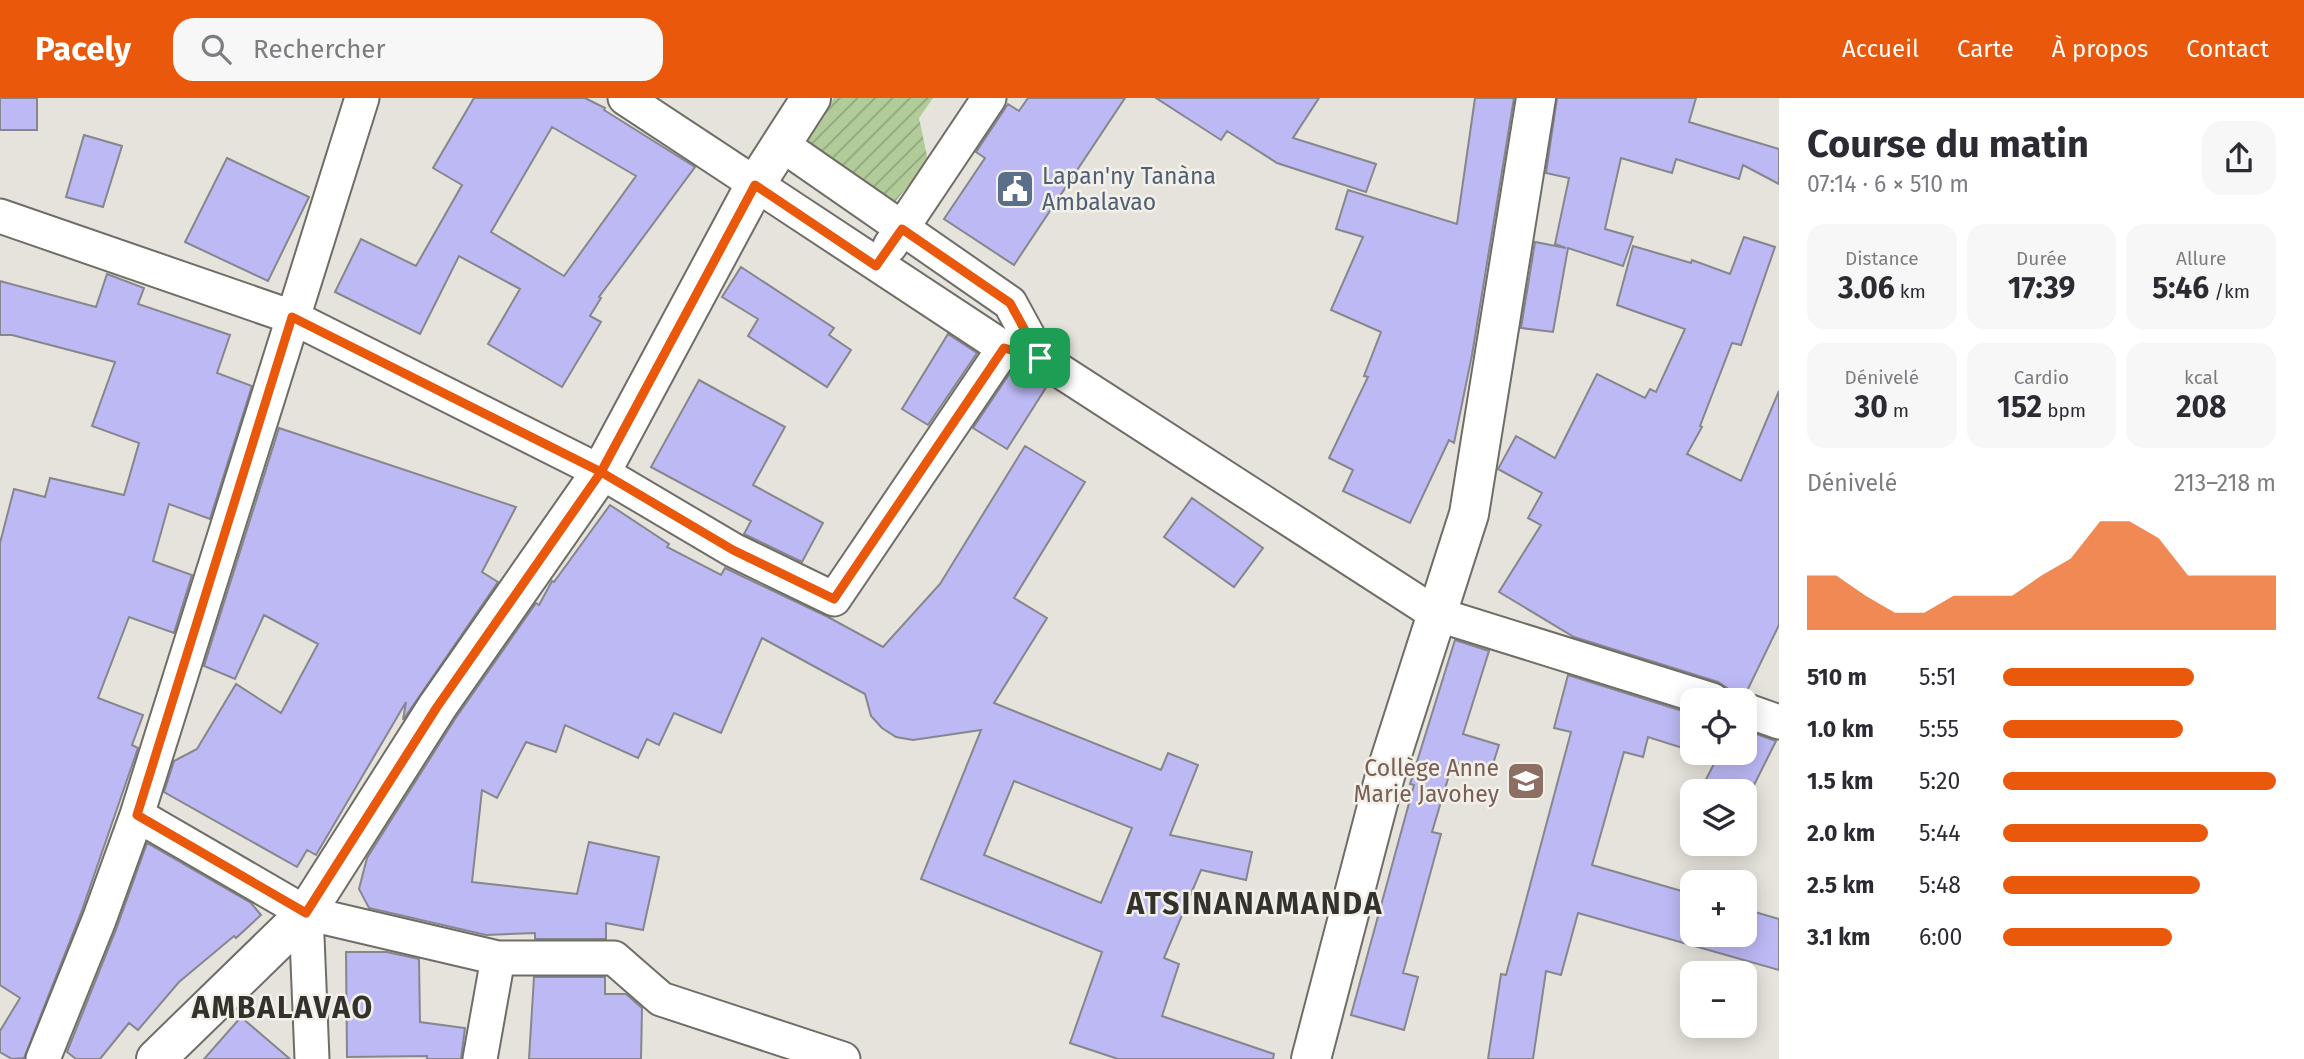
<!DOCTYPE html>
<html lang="fr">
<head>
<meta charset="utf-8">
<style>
  :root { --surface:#fff; --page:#f7f7f7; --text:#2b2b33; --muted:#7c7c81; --accent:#ea580c }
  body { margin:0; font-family:"Fira Sans",sans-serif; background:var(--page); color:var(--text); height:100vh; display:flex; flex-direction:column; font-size:26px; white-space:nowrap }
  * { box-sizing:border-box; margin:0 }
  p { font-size:23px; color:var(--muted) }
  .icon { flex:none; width:38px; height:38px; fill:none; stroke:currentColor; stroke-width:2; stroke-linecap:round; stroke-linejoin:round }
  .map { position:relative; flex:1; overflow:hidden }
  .drawer { display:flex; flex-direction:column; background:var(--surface); width:525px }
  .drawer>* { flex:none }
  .fabs { position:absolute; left:1680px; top:590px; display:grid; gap:14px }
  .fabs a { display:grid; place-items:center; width:77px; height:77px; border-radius:14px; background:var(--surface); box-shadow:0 4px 18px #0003; font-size:35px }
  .pin { position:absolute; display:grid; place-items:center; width:60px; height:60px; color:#fff; margin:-30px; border-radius:14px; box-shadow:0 4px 10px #0006 }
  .round { display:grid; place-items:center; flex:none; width:74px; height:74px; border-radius:21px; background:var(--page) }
  .overview { display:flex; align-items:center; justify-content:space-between; height:119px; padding:0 28px }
  h1 { font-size:38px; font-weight:700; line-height:52px }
  .stats { display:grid; grid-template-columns:repeat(3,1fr); gap:10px; height:119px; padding:7px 28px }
  .stats div { display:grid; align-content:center; border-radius:18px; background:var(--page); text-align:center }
  .stats b { font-size:30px; font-weight:700 }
  .stats small { font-size:19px; font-weight:400 }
  .stats p { font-size:19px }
  .chart { height:196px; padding:14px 28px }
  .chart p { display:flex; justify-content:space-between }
  .chart svg { width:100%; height:126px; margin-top:7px; fill:var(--accent); opacity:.7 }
  ul { padding:0 28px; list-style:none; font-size:23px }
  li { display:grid; grid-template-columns:112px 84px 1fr; align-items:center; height:52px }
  li i { height:18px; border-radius:9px; background:var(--accent) }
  header { display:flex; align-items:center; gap:42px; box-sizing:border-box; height:98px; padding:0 35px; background:var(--accent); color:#fff }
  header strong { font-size:33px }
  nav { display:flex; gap:38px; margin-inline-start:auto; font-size:24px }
  .search { width:490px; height:63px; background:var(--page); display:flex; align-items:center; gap:18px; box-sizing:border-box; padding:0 24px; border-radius:21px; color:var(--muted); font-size:26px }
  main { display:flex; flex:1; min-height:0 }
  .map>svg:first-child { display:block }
</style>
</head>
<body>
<header>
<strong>Pacely</strong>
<div class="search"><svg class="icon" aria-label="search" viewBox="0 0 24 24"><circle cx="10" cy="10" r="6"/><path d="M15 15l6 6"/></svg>Rechercher</div>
<nav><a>Accueil</a><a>Carte</a><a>À propos</a><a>Contact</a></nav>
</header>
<main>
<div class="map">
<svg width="1779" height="961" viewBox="0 0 1779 961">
  <defs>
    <pattern id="garden-furrows" width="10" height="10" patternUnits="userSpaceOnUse" patternTransform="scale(1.75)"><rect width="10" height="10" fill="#b1cb99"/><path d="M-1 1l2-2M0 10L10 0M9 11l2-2" fill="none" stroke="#91a67d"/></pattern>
  </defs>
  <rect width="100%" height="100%" fill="#e5e3db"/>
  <path fill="url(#garden-furrows)" d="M 834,0 L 933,0 L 919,20 L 928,63 L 894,105 L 809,59 L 805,39 Z"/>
  <path fill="#bdb9f5" stroke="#86868d" stroke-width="2" fill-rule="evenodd" d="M 0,0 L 37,0 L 37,32 L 0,32 Z
    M 474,0 L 585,0 L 605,10 L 604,12 L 695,69 L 599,199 L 601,200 L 590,218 L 601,224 L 562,289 L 488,246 L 520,191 L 459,158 L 420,236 L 335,194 L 361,141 L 416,168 L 462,87 L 433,70 ZM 552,29 L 636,78 L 564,178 L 491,134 Z
    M 1028,0 L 1125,0 L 1014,167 L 944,121 L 985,60 L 976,54 L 1008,6 L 1019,13 Z
    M 1156,0 L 1319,0 L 1293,40 L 1376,66 L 1366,94 L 1277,65 L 1227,33 L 1221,42 Z
    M 1475,0 L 1514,0 L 1472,257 L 1454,345 L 1449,342 L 1410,425 L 1343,393 L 1353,372 L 1329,360 L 1368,279 L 1364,278 L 1381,234 L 1331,212 L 1363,139 L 1336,131 L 1348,92 L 1457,126 Z
    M 1557,0 L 1696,0 L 1689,24 L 1779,51 L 1779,86 L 1743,67 L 1739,81 L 1676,61 L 1672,75 L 1621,60 L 1605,131 L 1633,139 L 1623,168 L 1568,150 L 1553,234 L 1521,230 L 1535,144 L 1566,150 L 1555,146 L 1569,80 L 1546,75 Z
    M 84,37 L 122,48 L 103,109 L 66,99 Z
    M 227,60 L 309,99 L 268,183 L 185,144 Z
    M 1744,139 L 1775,149 L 1741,247 L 1732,245 L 1700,328 L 1702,329 L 1687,356 L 1741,383 L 1779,293 L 1779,527 L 1747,593 L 1741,593 L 1731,600 L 1727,590 L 1718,584 L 1574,539 L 1499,494 L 1541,427 L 1528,420 L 1542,395 L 1498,371 L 1516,338 L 1555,360 L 1597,276 L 1645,300 L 1650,291 L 1656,294 L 1685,231 L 1617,207 L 1633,148 L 1691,165 L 1692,162 L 1730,176 Z
    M 741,169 L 834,230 L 829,237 L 851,252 L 827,289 L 748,238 L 758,221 L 722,199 Z
    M 107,176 L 144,190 L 138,206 L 230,237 L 217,275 L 252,288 L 210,421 L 169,406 L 153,463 L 192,477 L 174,535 L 129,519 L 98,600 L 143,617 L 132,647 L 138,650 L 81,815 L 24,960 L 12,961 L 0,954 L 0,933 L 20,900 L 0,887 L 0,445 L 14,391 L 45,399 L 50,380 L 124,397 L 139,345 L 92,328 L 115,264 L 12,237 L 0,237 L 0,183 L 96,209 Z
    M 948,236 L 977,255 L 928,327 L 902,311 Z
    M 1012,272 L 1032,278 L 1047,288 L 1007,351 L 973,330 Z
    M 699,282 L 785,329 L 753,387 L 823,425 L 802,464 L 744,436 L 751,423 L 651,369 Z
    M 279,330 L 516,409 L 482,474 L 498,484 L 403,622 L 406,604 L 316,757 L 307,752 L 297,769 L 164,694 L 174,663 L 197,651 L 236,586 L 281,615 L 318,546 L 264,517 L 235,581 L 204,568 Z
    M 1025,348 L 1085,384 L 1014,500 L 1047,520 L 994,605 L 1161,672 L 1168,655 L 1198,667 L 1170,737 L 1252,754 L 1246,782 L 1201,772 L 1164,860 L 1179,866 L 1162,918 L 1274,956 L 1273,961 L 1118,961 L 1070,945 L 1102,854 L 921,781 L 981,632 L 913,642 L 896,639 L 882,630 L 871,618 L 865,596 L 762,540 L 721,635 L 674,615 L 659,647 L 647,641 L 638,660 L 565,627 L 556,654 L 526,644 L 497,700 L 482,692 L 472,784 L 577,796 L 589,744 L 659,759 L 643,832 L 606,825 L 606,841 L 535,841 L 535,835 L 486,837 L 369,810 L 359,791 L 367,760 L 455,621 L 536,505 L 539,507 L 552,483 L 554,484 L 610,407 L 669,446 L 667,449 L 721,477 L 725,470 L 828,519 L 883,549 L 940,486 ZM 1014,683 L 1132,730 L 1101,805 L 984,757 Z
    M 1192,400 L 1263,450 L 1234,489 L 1164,439 Z
    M 1455,542 L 1489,553 L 1463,636 L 1499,647 L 1490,675 L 1453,664 L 1432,734 L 1441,736 L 1403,875 L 1418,879 L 1404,932 L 1351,917 L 1414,687 L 1410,686 Z
    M 1568,577 L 1692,616 L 1692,653 L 1648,639 L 1643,659 L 1624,654 L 1592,767 L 1692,796 L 1692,836 L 1745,836 L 1745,811 L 1779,821 L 1779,872 L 1578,815 L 1561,877 L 1546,873 L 1533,961 L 1488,961 L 1501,876 L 1506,877 L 1571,634 L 1554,630 Z
    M 1745,632 L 1776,643 L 1751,693 L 1700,693 L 1717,660 L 1698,654 L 1745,654 Z
    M 147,745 L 251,805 L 261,817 L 236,840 L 234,838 L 179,884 L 138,932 L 129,925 L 100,961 L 76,961 L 67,954 L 117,829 Z
    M 346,854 L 387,854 L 419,861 L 420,924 L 465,930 L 461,961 L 427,961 L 427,958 L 347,959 Z
    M 534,879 L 605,879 L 605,896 L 626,896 L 642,910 L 641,961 L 529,961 Z
    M 241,919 L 290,961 L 204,961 Z"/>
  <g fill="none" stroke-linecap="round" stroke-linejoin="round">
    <defs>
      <path id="street" d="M 625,0 L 1004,250 L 1040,260 L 1436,516 L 1712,602
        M 781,46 L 1010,205 L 1040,260
        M 0,118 L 292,219 L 601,374 L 733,452 L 834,501 L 1004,250
        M 890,148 L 989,0
        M 1745,612 L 1779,624
        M 137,717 L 306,815 L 498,860 L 480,961
        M 306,815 L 312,961
        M 498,860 L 614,860 L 661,901 L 843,961
        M 43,961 L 99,822 L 137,717 L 362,0"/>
      <path id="secondary" d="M 156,961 L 306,815 L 437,609 L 601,374 L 755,87 L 811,0
        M 1311,961 L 1385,678 L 1469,416 L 1536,0"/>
    </defs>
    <use href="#street" stroke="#6f6d66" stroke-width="37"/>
    <use href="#secondary" stroke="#6f6d66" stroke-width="42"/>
    <use href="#street" stroke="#fff" stroke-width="33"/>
    <use href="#secondary" stroke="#fff" stroke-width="38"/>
  </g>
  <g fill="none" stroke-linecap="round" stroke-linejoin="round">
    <defs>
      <path id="route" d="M 1040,260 L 1004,250 L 834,501 L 733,452 L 601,374 L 292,219 L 137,717 L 306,815 L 437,609 L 601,374 L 755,87 L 876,168 L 902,131 L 1010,205 L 1040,260"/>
    </defs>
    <use href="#route" stroke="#fff" stroke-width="14"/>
    <use href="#route" stroke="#ea580c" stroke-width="9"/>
  </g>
  <defs>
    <symbol id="civic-square" viewBox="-11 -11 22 22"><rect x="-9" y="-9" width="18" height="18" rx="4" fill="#5c6f8a" stroke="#f2f0e8"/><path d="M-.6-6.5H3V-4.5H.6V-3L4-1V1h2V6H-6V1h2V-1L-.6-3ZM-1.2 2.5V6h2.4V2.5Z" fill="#fff"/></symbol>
    <symbol id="university-square" viewBox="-11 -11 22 22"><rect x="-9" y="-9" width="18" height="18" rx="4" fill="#8d6e63" stroke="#f2f0e8"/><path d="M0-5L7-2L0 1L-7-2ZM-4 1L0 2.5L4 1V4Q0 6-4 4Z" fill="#fff"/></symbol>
  </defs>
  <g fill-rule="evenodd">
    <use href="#civic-square" x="993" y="69" width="44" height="44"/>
    <use href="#university-square" x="1504" y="661" width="44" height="44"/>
  </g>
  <g text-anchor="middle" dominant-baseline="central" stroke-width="5" stroke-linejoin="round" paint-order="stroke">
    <g font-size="23" fill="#4e5e75" stroke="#f2f0e8" text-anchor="start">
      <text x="1042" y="78">Lapan'ny Tanàna<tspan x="1042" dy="26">Ambalavao</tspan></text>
    </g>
    <g font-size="23" fill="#785e54" stroke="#f2f0e8" text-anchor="end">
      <text x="1499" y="670">Collège Anne<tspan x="1499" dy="26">Marie Javohey</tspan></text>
    </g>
    <g font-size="30" font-weight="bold" letter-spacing="2" fill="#34322c" stroke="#f2f0e8">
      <text x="1255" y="806">ATSINANAMANDA</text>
      <text x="283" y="910">AMBALAVAO</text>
    </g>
  </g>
</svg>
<div class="fabs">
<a><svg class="icon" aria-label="locate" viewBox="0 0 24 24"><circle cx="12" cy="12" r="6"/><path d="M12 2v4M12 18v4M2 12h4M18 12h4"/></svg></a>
<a><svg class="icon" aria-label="layers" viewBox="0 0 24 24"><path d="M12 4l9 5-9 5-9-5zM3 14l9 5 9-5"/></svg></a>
<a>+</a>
<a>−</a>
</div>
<div class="pin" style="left:1040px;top:260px;background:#1e9e55"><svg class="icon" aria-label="arrive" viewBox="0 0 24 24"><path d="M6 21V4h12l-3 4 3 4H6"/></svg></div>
</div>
<section class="drawer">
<div class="overview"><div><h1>Course du matin</h1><p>07:14 · 6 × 510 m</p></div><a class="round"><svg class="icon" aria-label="share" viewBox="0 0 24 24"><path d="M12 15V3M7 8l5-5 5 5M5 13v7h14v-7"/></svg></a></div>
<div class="stats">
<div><p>Distance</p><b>3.06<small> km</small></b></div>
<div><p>Durée</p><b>17:39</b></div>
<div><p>Allure</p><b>5:46<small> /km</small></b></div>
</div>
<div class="stats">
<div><p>Dénivelé</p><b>30<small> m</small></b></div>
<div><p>Cardio</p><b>152<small> bpm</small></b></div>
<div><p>kcal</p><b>208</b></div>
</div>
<div class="chart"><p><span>Dénivelé</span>213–218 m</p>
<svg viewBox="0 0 160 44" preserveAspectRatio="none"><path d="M0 44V25L10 25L20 32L30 38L40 38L50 32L60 32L70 32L80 25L90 19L100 6L110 6L120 12L130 25L140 25L150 25L160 25V44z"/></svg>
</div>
<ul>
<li><b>510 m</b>5:51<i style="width:70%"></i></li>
<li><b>1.0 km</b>5:55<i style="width:66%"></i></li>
<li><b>1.5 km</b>5:20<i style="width:100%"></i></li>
<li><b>2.0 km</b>5:44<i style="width:75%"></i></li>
<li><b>2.5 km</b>5:48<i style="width:72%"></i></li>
<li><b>3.1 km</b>6:00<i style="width:62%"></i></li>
</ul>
</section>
</main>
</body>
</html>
